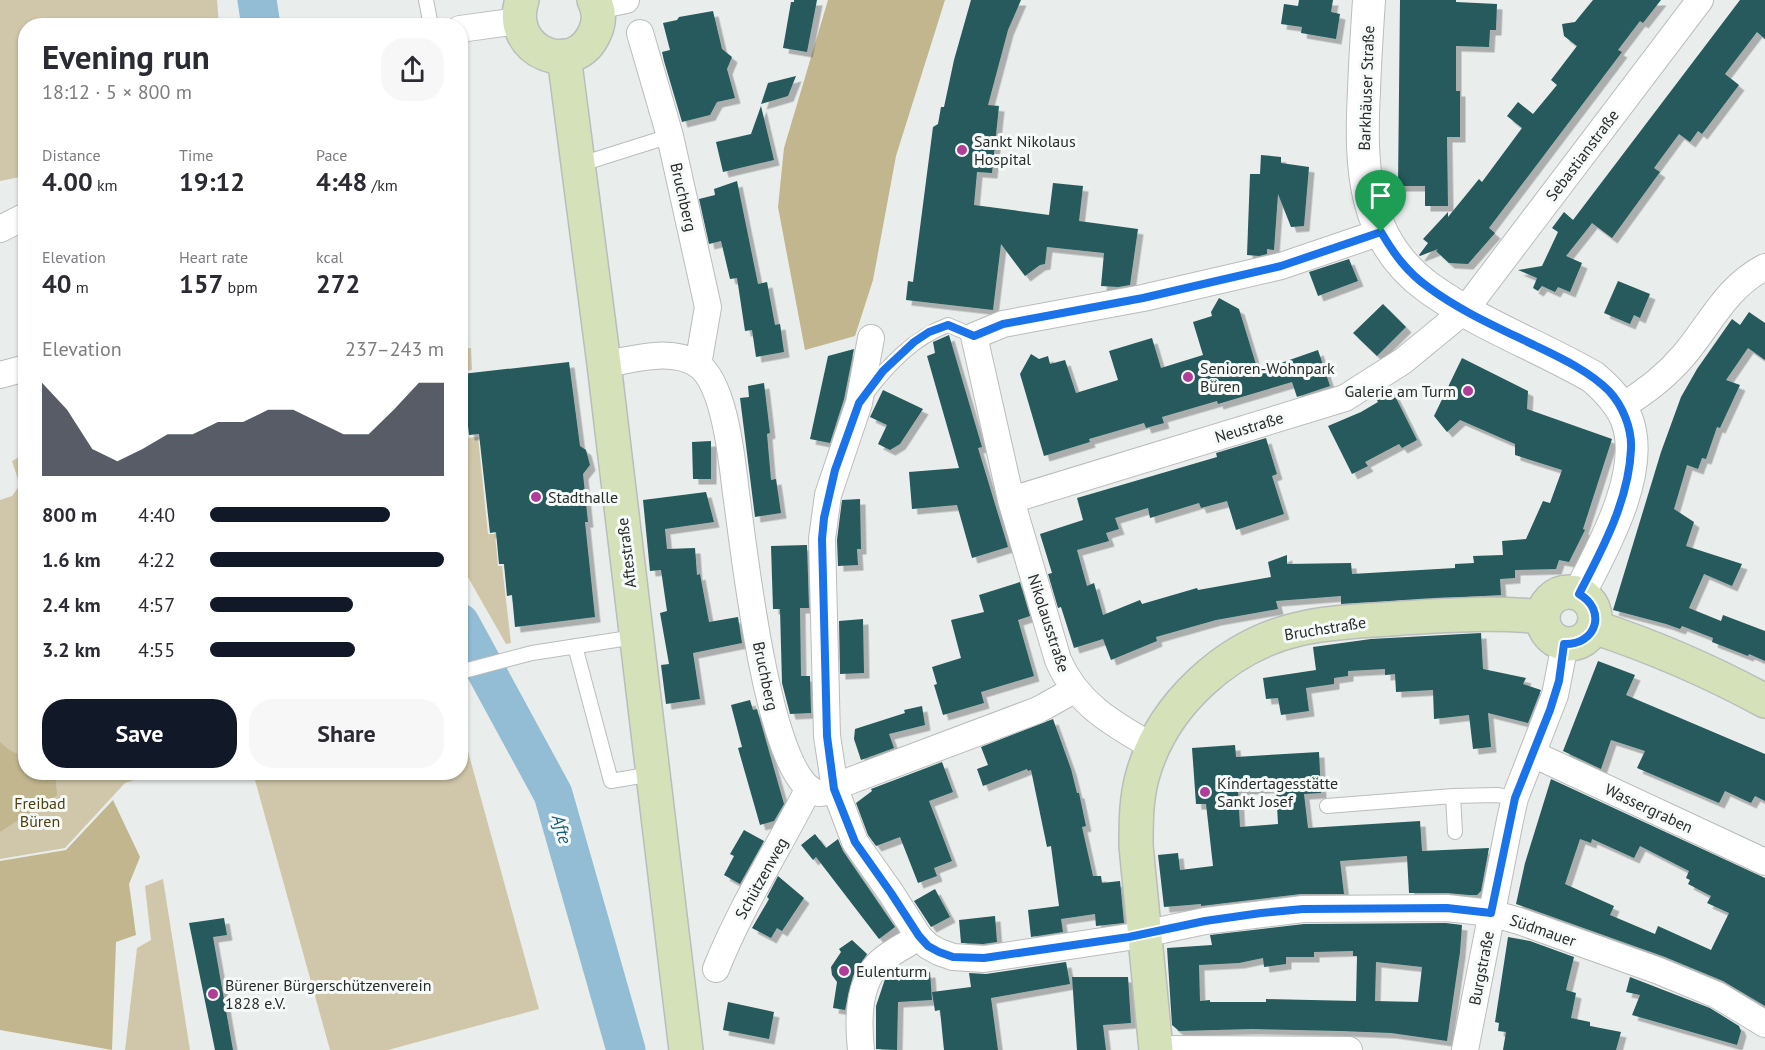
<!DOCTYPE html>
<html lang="en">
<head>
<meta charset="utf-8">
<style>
  :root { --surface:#fff; --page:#f7f7f7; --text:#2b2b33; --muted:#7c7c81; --accent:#111827 }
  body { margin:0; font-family:"PT Sans",sans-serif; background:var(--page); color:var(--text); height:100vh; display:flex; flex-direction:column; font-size:22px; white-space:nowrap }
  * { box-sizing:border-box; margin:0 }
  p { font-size:20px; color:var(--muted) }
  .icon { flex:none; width:33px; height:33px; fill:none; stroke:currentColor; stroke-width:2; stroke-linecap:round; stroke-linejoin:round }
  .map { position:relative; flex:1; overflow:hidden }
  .sheet { position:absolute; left:18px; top:18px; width:450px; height:762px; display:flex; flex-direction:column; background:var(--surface); border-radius:24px; box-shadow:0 2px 4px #0004 }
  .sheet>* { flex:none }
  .pin { position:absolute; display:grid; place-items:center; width:51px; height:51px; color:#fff; margin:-62px -26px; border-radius:50% 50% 50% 0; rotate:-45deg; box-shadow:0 0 6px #0007 }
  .pin .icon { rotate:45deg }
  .round { display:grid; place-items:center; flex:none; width:63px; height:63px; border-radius:24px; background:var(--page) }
  .overview { display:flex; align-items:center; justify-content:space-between; height:102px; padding:0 24px }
  h1 { font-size:33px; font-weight:700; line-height:45px }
  .stats { display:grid; grid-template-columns:repeat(3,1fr); gap:9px; height:102px; padding:6px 24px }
  .stats div { display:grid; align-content:center }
  .stats b { font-size:26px; font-weight:700 }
  .stats small { font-size:16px; font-weight:400 }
  .stats p { font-size:16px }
  .chart { height:168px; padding:12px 24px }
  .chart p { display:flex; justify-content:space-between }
  .chart svg { width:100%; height:108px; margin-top:6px; fill:var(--accent); opacity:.7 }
  .button { display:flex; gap:12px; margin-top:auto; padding:12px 24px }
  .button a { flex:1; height:69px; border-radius:24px; background:var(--accent); color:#fff; font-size:24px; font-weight:700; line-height:69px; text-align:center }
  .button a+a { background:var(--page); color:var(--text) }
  ul { padding:0 24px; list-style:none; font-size:20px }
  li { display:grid; grid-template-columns:96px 72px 1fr; align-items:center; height:45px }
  li i { height:15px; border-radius:8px; background:var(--accent) }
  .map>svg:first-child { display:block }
</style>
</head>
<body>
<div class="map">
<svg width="1765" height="1050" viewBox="0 0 1765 1050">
  <defs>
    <filter id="shadow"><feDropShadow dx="5.5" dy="5.5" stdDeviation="0" flood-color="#0004"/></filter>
  </defs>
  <rect width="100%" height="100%" fill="#e9edeb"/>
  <path fill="#d0c7aa" d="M 0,0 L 217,0 L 219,25 L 26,26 L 25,176 L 0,181 Z
    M 471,348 L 472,370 L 461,371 L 467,438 L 478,437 L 488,534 L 495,534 L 498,566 L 502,566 L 511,643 L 506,644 L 461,565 L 460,349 Z
    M 25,454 L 26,772 L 155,773 L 125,783 L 65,848 L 0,859 L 0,500 L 12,496 L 20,485 L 12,461 Z
    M 461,726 L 539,1009 L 388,1050 L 330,1050 L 253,773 L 460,772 Z
    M 163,879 L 190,1050 L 125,1050 L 137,948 L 151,940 L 145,886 Z"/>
  <path fill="#c2b68e" d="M 828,0 L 945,0 L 896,156 L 873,280 L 855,336 L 805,350 L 778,207 L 784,148 Z
    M 0,742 L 8,749 L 25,758 L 26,772 L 55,773 L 57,795 L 0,832 Z
    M 113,800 L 140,857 L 129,884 L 136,935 L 116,942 L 112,1050 L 0,1030 L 0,861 L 66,850 Z"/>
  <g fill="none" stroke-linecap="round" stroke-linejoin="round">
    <path stroke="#92bdd4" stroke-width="39" d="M 257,0 L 261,26
      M 460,623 L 553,794 L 626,1050"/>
  </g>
  <path fill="#255a5b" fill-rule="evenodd" filter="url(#shadow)" d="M 794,0 L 817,0 L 807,52 L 783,48 L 791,2 L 794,2 Z
    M 971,0 L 1021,0 L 1008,30 L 988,105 L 999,106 L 992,173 L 977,172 L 974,205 L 1049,215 L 1053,183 L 1083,186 L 1079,221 L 1138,229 L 1130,285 L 1118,287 L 1101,286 L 1104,253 L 1047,247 L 1045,264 L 1040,265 L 1025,276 L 1001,244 L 993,310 L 906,300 L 908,281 L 913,282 L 933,127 L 938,124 L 941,107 L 944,107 L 954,60 Z
    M 1299,0 L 1333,0 L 1331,12 L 1340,14 L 1336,39 L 1301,33 L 1302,27 L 1281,24 L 1284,4 L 1298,6 Z
    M 1400,0 L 1456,0 L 1456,2 L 1497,4 L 1496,30 L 1490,30 L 1489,47 L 1456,46 L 1456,91 L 1460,91 L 1460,137 L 1447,137 L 1448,206 L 1425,206 L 1425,186 L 1398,186 Z
    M 1593,0 L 1661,0 L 1643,23 L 1640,21 L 1618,50 L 1622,52 L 1489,228 L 1495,233 L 1468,264 L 1449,263 L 1436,251 L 1438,249 L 1420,256 L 1419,255 L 1428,243 L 1423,239 L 1448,212 L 1448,217 L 1479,179 L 1482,182 L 1522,128 L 1507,116 L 1518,102 L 1533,114 L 1557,85 L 1551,80 L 1577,46 L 1564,36 L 1562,24 L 1575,22 Z
    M 1740,0 L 1765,0 L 1765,39 L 1757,32 L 1725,74 L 1739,85 L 1702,134 L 1698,131 L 1690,142 L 1679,134 L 1654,168 L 1660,172 L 1612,238 L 1592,223 L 1589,227 L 1566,256 L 1582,263 L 1570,292 L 1558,287 L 1555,292 L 1542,286 L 1538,291 L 1533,288 L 1537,278 L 1518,270 L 1542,266 L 1558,232 L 1552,228 L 1564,212 L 1573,220 Z
    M 713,11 L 722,49 L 732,57 L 727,69 L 735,98 L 717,102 L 710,115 L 682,122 L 664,61 L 662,52 L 670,50 L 663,23 L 677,20 L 679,17 Z
    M 796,76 L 788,96 L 761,104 L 768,83 Z
    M 761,106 L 774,160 L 723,172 L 716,142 L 751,134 Z
    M 1261,155 L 1281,157 L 1281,163 L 1309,167 L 1304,226 L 1291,227 L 1278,194 L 1274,250 L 1267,249 L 1267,254 L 1259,256 L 1247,255 L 1250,174 L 1260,174 Z
    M 737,181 L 758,284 L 767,282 L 775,325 L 780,324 L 784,352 L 756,357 L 752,330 L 745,331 L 737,278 L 730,279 L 721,241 L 709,244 L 699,199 L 715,195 L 714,189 Z
    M 1349,259 L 1358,281 L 1318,296 L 1309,272 Z
    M 1618,281 L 1650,294 L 1640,318 L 1634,315 L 1630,324 L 1604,313 Z
    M 1219,298 L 1239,309 L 1258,371 L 1318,350 L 1330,386 L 1297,397 L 1292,382 L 1218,404 L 1217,401 L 1162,417 L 1164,423 L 1146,428 L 1144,423 L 1089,439 L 1090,442 L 1044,456 L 1020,374 L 1031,354 L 1039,359 L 1048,356 L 1050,364 L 1065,360 L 1076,393 L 1118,380 L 1109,351 L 1152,338 L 1161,368 L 1203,355 L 1193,322 L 1212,316 L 1211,312 Z
    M 1383,304 L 1406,327 L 1377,356 L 1353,333 Z
    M 1749,312 L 1765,323 L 1765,360 L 1748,348 L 1726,380 L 1740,385 L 1720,428 L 1717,427 L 1706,459 L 1702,458 L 1698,469 L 1687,465 L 1674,509 L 1694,522 L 1686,546 L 1742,564 L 1732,586 L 1704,574 L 1689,608 L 1721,621 L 1723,615 L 1765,631 L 1765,661 L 1749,654 L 1748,656 L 1712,642 L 1713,638 L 1682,626 L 1680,629 L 1666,624 L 1613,610 L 1661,452 L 1681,397 L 1697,369 L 1732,319 L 1740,325 Z
    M 949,335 L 982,447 L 978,448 L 1008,547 L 972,558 L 957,505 L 912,509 L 909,472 L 959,468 L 927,356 L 935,353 L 933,342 Z
    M 854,349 L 844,399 L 830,443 L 810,439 L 828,356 Z
    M 1462,358 L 1528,391 L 1527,409 L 1612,439 L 1583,529 L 1585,530 L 1569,562 L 1559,560 L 1556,569 L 1515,570 L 1515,578 L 1500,579 L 1501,595 L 1341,604 L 1341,596 L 1276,601 L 1278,609 L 1216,620 L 1156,637 L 1157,641 L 1111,660 L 1103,639 L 1074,648 L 1061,607 L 1058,608 L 1048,574 L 1052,573 L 1040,534 L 1083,520 L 1077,498 L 1217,457 L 1216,453 L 1266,438 L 1277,474 L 1272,476 L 1284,514 L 1236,530 L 1227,501 L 1201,508 L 1199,503 L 1150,518 L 1148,508 L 1115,518 L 1119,529 L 1106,533 L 1109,541 L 1077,550 L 1087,586 L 1094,583 L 1103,615 L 1140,600 L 1142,604 L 1197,588 L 1198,590 L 1271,577 L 1268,562 L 1287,555 L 1287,564 L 1351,563 L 1352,574 L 1455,568 L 1455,564 L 1474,563 L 1473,556 L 1503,555 L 1502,541 L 1526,539 L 1543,501 L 1550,503 L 1562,470 L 1515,455 L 1515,444 L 1460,420 L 1447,432 L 1434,416 Z
    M 569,362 L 580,446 L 586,450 L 590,465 L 583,474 L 588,522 L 585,522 L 595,617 L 515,627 L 512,595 L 507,596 L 504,564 L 499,564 L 496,532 L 490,533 L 479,434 L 469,435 L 462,374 Z
    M 764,383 L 770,433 L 767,434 L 771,480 L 776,479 L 781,513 L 755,517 L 740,398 L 749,397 L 748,386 Z
    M 883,390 L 923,409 L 900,444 L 890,450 L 878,444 L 887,425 L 870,417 Z
    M 1393,392 L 1417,440 L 1402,448 L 1399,444 L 1365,462 L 1368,466 L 1352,474 L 1328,426 L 1361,412 L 1378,402 L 1377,400 Z
    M 711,441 L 711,479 L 693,479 L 692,442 Z
    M 706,492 L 714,522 L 665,529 L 667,549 L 695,548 L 697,575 L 700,574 L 709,622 L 738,617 L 742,643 L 693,653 L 700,699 L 666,704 L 661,665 L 669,664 L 660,613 L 667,611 L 661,570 L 650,571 L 643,500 Z
    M 860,499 L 861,549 L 857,549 L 858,565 L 838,566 L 837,540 L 842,500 Z
    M 807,545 L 809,608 L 800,608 L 801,676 L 810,676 L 811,713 L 790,714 L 782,683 L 780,609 L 773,609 L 771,546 Z
    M 1020,582 L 1030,616 L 1018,620 L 1034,676 L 981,692 L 984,703 L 943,715 L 934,685 L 937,684 L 932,667 L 961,658 L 951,620 L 984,612 L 979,595 Z
    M 863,619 L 864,673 L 840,674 L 839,621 Z
    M 1481,633 L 1483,669 L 1526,678 L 1523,684 L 1541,690 L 1528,723 L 1488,713 L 1491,747 L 1473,749 L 1469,715 L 1434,719 L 1433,690 L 1396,692 L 1395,674 L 1385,675 L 1385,669 L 1348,671 L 1348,676 L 1334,678 L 1334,684 L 1306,688 L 1309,711 L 1281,715 L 1278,698 L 1266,699 L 1263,678 L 1316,670 L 1313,647 L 1371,639 Z
    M 1598,661 L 1635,675 L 1626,695 L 1765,754 L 1765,801 L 1755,796 L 1751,803 L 1725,791 L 1719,803 L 1637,768 L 1645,751 L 1611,740 L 1601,769 L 1563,751 Z
    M 750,700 L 753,710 L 757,709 L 784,804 L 774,821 L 760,825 L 738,748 L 742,747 L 731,705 Z
    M 922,706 L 925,725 L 889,734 L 894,748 L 861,760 L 854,739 L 855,729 L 905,713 L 904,710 Z
    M 1053,719 L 1071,769 L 1077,793 L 1079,793 L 1086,826 L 1082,827 L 1093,876 L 1101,876 L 1102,883 L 1120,881 L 1124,923 L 1096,926 L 1095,914 L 1061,919 L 1063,932 L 1031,937 L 1028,910 L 1059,906 L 1051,846 L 1047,847 L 1031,770 L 1028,771 L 1027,769 L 983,786 L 977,769 L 988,765 L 981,747 Z
    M 1235,745 L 1236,757 L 1319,752 L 1321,793 L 1304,794 L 1308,828 L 1420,821 L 1422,851 L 1489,848 L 1481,891 L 1477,895 L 1469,895 L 1447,893 L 1409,893 L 1407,856 L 1340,861 L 1344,894 L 1301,894 L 1201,906 L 1201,904 L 1164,907 L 1158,855 L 1178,853 L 1180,870 L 1213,866 L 1206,804 L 1196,804 L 1192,748 ZM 1276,787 L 1278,824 L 1240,827 L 1238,790 Z
    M 942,762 L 953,792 L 929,801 L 952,861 L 934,868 L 937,876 L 918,883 L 900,837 L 876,846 L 868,835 L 856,803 L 872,791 L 871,789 Z
    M 1551,779 L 1765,878 L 1765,1006 L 1723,981 L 1665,957 L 1516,904 L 1525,863 ZM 1580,839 L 1591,843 L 1592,839 L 1634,858 L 1640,846 L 1689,871 L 1686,878 L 1690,880 L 1688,884 L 1711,896 L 1707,903 L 1729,913 L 1711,950 L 1658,926 L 1655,934 L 1610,915 L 1614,906 L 1565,884 Z
    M 744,830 L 764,841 L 740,884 L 724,875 L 734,856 L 730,854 Z
    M 815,834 L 826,848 L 838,839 L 843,851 L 895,927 L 879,939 L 816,857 L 813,860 L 801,845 Z
    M 778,876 L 804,898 L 782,931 L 777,928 L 771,938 L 752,928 L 769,899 L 767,897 Z
    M 935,889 L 950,917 L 931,927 L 914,901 Z
    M 995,916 L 997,942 L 983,944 L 961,943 L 959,920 Z
    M 224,918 L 227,935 L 213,937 L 233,1050 L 215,1050 L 189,923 Z
    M 1446,923 L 1462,925 L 1460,952 L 1447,1041 L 1391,1033 L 1340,1031 L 1252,1029 L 1179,1031 L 1172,1025 L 1167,948 L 1212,945 L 1210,935 L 1304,924 ZM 1353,951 L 1353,956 L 1357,956 L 1356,1001 L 1266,999 L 1266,1002 L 1210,1002 L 1210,1000 L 1200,1001 L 1199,965 L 1239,963 L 1263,958 L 1264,967 L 1286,964 L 1286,957 L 1314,957 L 1314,952 ZM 1376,962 L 1422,967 L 1418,1002 L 1375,1001 Z
    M 1508,937 L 1530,941 L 1574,957 L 1566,990 L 1576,993 L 1571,1018 L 1590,1022 L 1590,1026 L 1621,1032 L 1616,1050 L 1503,1050 L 1506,1032 L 1498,1031 L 1499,1023 L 1495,1022 Z
    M 852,940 L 867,954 L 853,976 L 845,1010 L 833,1008 L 837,982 L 832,975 L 831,967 L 841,952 L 839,949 Z
    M 1066,962 L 1070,984 L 991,998 L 998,1050 L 944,1050 L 940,1010 L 935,1011 L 932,992 L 971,987 L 969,973 L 986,974 Z
    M 930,972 L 932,1000 L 898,1002 L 897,1050 L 876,1049 L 876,1006 L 885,979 L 888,975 L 892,975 L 899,981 L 906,974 Z
    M 1072,977 L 1128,977 L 1131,1023 L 1103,1025 L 1106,1050 L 1077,1050 Z
    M 1630,977 L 1710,1008 L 1739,1026 L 1741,1031 L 1737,1045 L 1632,1015 L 1640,995 L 1626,992 Z
    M 728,1002 L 774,1012 L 769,1039 L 723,1030 Z"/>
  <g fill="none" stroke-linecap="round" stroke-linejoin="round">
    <defs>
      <path id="service" d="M 426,0 L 431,26
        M 578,165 L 670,136
        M 866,394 C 888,365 913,338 948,325 L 974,336
        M 575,646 L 611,781 L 652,774
        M 460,672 L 532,653 L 635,637
        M 1453,796 L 1455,832
        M 1327,806 L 1453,796 L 1497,795 L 1515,798"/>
      <path id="minor" d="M 597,6 L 626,0
        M 460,29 L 519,21
        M 640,33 L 670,136 L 708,307 L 698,365
        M 0,229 L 26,216
        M 871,338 L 859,403 L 828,495 L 822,539 L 827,736 L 835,789 L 855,842 L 891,893 L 919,937 L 928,946 L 939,952 L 953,957 L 984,959 L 1129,937 L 1205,921 L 1303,909 L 1447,908 L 1491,913 L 1519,921 L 1659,971 L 1717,995 L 1765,1024
        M 604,364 C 633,360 670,347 697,364 C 725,382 732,461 736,493 C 743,540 768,786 819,793 C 828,794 837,787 844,783 L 1038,710 L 1074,690
        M 0,375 L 26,368
        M 1620,407 C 1645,393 1665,377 1684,355 C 1711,323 1726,287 1765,267
        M 1011,500 L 1345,398 L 1403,361 L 1465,310 L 1700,0
        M 1153,747 C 1113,724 1077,704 1058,660 L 1011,500 L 974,336 L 1003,324 L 1143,298 L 1281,266 L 1381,232
        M 1533,754 L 1765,862
        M 716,969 C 741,906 778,849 809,788
        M 1156,1049 L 1349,1050
        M 861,1050 C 858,1022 857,983 880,962 C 891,952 906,945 919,937
        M 1465,1050 L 1510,820 L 1515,798 L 1555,695 L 1565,644"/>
      <path id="tertiary" d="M 1369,0 C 1367,30 1365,61 1364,91 C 1360,166 1362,240 1429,288 C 1479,324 1539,346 1593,377 C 1607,389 1620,402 1627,420 C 1646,472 1603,548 1579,594"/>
      <path id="secondary" d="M 522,0 C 505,52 575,80 595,32 C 600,21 599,10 594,0
        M 564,56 L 604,364 L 686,1050
        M1543 618a26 26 0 1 1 52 0a26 26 0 1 1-52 0Z
        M 1594,627 C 1654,647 1710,671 1765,701
        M 1156,1050 L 1136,846 C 1136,822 1136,797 1143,774 C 1163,704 1228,645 1299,629 C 1332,621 1368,621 1402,618 C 1450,615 1496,612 1543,617"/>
    </defs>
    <use href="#service" stroke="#babdbb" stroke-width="16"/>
    <use href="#minor" stroke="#babdbb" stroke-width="28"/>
    <use href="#tertiary" stroke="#babdbb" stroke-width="34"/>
    <use href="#secondary" stroke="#babdbb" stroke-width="36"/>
    <use href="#service" stroke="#fff" stroke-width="14"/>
    <use href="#minor" stroke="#fff" stroke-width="26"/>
    <use href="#tertiary" stroke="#fff" stroke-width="32"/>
    <use href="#secondary" stroke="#d5e2b9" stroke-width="33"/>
  </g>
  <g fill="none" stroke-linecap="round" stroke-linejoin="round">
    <defs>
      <path id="route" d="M 1381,232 C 1394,254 1407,272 1428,287 C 1460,311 1499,328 1536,346 C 1561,358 1589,371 1609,391 C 1623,406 1632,429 1631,449 C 1629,500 1602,550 1579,594 C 1607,610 1597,645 1564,644 L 1559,681 L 1550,710 L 1515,798 L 1491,913 L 1447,908 L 1303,909 L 1261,913 L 1205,921 L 1129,937 L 984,958 L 953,957 L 939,952 L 928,946 L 919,936 L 891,893 L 855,842 L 834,789 L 827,736 L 822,539 L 824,518 L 835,470 L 859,403 L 883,371 L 914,342 L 929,332 L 948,325 L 974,336 L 1003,324 L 1143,298 L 1281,266 Z"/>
    </defs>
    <use href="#route" stroke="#fff" stroke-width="12"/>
    <use href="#route" stroke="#1a73e8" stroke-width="8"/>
  </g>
  <g fill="#af3d99" stroke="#f6faf8" stroke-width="2">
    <circle cx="962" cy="150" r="6"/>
    <circle cx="1188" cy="377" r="6"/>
    <circle cx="1468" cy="391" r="6"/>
    <circle cx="536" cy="497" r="6"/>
    <circle cx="1205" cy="792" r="6"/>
    <circle cx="844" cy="971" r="6"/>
    <circle cx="213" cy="994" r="6"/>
  </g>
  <g text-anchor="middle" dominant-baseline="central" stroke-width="6" stroke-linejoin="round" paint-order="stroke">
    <g font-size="16" fill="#2a2c2b" stroke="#f6faf8">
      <text transform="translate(1366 88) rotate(-88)">Barkhäuser Straße</text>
      <text transform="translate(1582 155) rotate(-53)">Sebastianstraße</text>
      <text transform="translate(684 197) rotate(77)">Bruchberg</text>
      <text transform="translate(1249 427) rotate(-17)">Neustraße</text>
      <text transform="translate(626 553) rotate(-97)">Aftestraße</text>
      <text transform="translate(1049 623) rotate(72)">Nikolausstraße</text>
      <text transform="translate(1325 628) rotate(-9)">Bruchstraße</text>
      <text transform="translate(766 676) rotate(78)">Bruchberg</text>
      <text transform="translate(1649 808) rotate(25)">Wassergraben</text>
      <text transform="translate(761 878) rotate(-61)">Schützenweg</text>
      <text transform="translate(1543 930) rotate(19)">Südmauer</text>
      <text transform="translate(1481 968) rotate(-79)">Burgstraße</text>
    </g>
    <g font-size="16" fill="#2a2c2b" stroke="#f6faf8" text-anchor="start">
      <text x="974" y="141">Sankt Nikolaus<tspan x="974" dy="18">Hospital</tspan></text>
      <text x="1200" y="368">Senioren-Wohnpark<tspan x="1200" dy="18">Büren</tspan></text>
      <text x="1456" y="391" text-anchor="end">Galerie am Turm</text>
      <text x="548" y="497">Stadthalle</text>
      <text x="1217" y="783">Kindertagesstätte<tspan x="1217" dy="18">Sankt Josef</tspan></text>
      <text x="856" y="971">Eulenturm</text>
      <text x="225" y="985">Bürener Bürgerschützenverein<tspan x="225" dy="18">1828 e.V.</tspan></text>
    </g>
    <g font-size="16" fill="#4f410f" stroke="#f6faf8">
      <text x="40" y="803">Freibad<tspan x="40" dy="18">Büren</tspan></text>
    </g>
    <g font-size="18" font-style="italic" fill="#115e7d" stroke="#f6faf8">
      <text transform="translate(562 829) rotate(74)">Afte</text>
    </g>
  </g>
</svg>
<div class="pin" style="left:1381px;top:232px;background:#1e9e55"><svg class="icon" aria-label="arrive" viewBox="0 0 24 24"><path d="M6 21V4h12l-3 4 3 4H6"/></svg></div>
<section class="sheet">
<div class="overview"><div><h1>Evening run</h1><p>18:12 · 5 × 800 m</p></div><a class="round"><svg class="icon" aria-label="share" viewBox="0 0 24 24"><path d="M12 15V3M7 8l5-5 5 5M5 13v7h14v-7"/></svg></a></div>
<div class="stats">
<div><p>Distance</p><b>4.00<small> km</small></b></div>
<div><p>Time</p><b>19:12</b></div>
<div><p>Pace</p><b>4:48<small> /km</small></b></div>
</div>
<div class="stats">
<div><p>Elevation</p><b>40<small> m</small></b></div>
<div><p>Heart rate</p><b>157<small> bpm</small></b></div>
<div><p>kcal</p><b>272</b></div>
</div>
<div class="chart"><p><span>Elevation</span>237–243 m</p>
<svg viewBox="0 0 160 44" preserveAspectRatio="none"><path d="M0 44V6L10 17L20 33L30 38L40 33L50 27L60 27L70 22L80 22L90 17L100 17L110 22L120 27L130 27L140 17L150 6L160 6V44z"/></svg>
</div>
<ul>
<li><b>800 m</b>4:40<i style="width:77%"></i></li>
<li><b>1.6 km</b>4:22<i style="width:100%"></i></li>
<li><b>2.4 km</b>4:57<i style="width:61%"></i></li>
<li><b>3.2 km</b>4:55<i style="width:62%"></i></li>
</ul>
<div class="button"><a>Save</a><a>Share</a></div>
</section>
</div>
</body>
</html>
